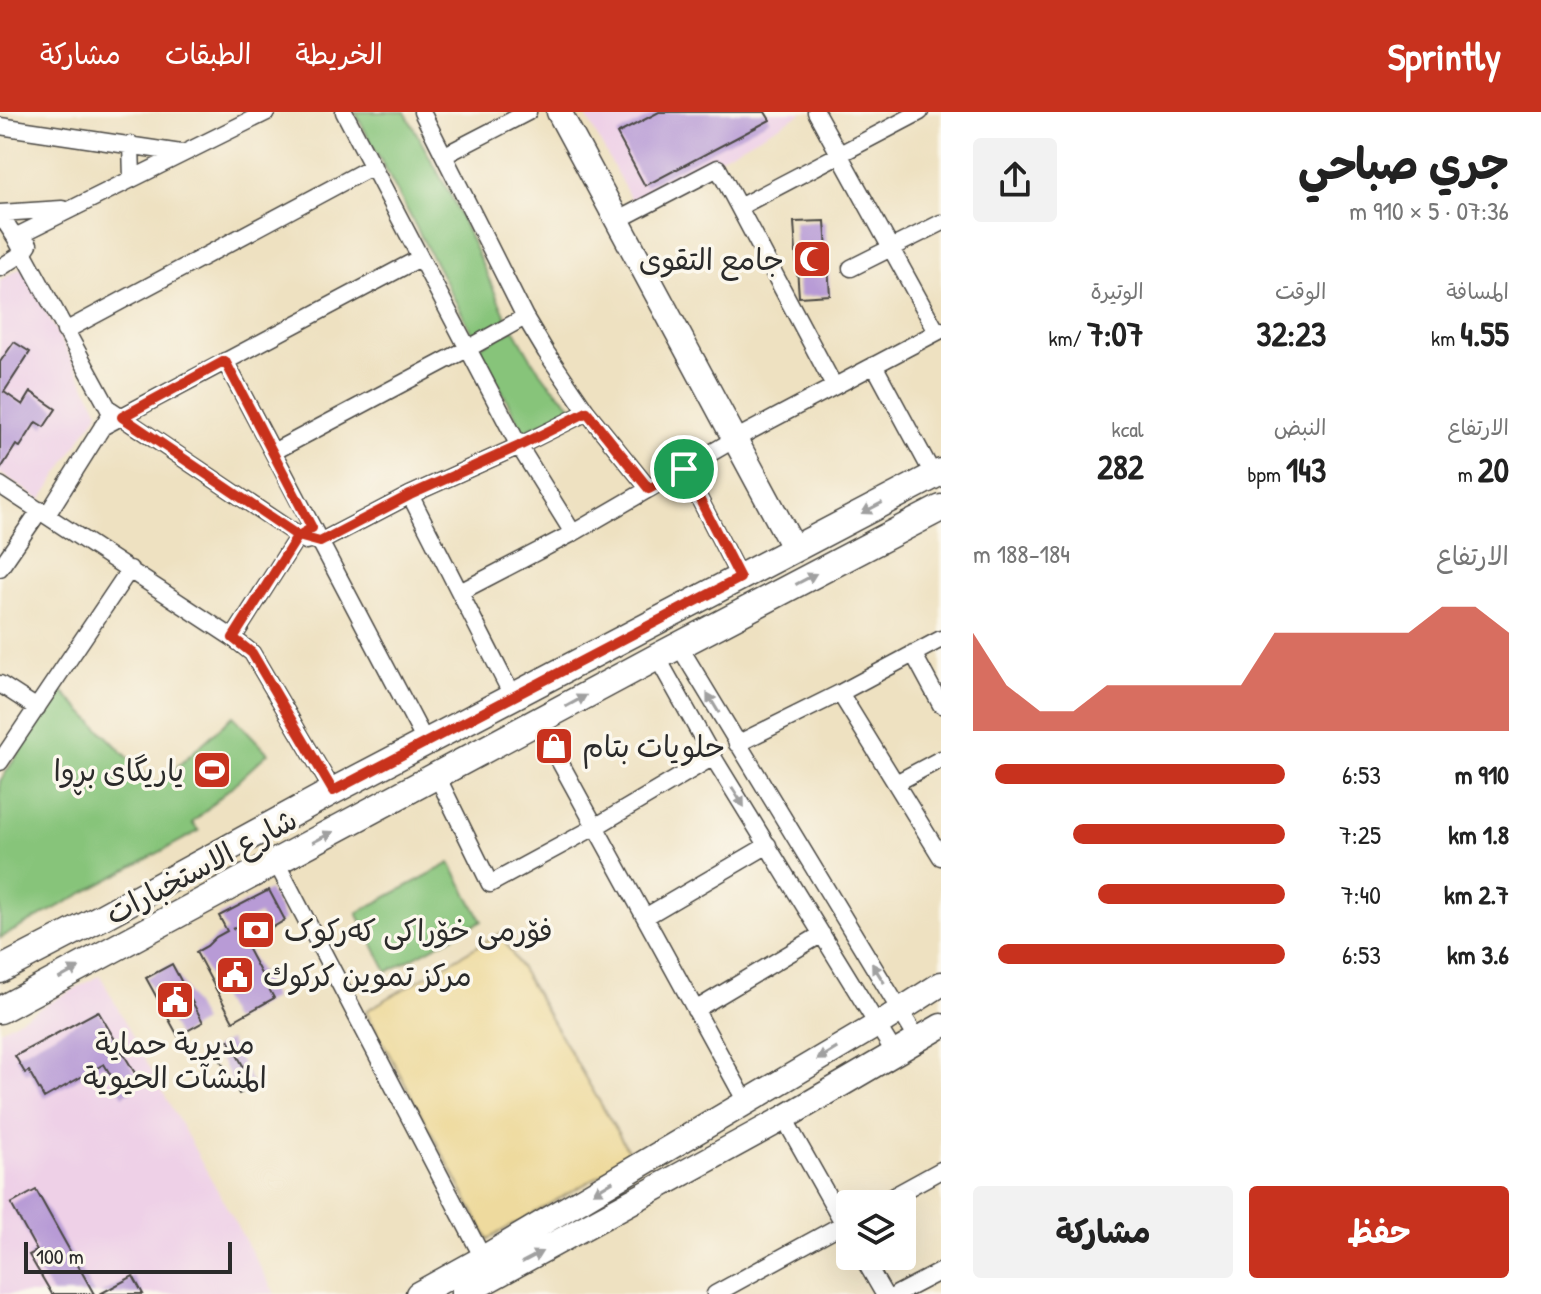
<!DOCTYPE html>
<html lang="ar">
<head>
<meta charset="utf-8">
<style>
  :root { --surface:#fff; --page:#f2f2f2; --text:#222; --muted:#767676; --accent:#c8321e }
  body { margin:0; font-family:"Patrick Hand","Playpen Sans Arabic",sans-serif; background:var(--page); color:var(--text); direction:rtl; height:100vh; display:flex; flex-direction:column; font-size:30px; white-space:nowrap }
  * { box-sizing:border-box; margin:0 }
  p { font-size:26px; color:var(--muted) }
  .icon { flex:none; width:44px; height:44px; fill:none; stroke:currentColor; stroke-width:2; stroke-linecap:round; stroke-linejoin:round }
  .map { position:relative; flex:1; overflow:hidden; direction:ltr }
  .sheet { display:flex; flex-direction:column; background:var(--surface); width:600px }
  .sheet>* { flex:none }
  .tools { position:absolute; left:836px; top:1078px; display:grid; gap:16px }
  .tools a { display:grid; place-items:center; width:80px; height:80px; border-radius:8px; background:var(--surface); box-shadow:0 8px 32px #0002; font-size:40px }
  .scale { position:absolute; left:24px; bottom:20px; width:208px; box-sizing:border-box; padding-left:8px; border:4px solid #2b2b2b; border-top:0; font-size:22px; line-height:28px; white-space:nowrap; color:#2b2b2b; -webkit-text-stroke:6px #fbf7ec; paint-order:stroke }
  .pin { position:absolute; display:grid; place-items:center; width:68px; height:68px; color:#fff; margin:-34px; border:4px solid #fff; border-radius:50%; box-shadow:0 2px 8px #0007 }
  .round { display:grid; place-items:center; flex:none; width:84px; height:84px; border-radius:8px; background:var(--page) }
  .headline { display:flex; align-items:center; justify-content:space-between; height:136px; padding:0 32px }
  h1 { font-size:44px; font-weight:700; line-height:60px }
  .metrics { display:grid; grid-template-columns:repeat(3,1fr); gap:12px; height:136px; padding:8px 32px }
  .metrics div { display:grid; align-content:center }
  .metrics b { font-size:34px; font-weight:700 }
  .metrics small { font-size:22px; font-weight:400 }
  .metrics p { font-size:22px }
  .chart { height:224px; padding:16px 32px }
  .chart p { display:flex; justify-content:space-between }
  .chart svg { width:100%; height:144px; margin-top:8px; fill:var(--accent); opacity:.7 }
  .button { display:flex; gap:16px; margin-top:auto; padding:16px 32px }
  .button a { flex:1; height:92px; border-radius:8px; background:var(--accent); color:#fff; font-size:32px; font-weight:700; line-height:92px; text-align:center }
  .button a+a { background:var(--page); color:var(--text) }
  ul { padding:0 32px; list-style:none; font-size:26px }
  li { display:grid; grid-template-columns:128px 96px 1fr; align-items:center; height:60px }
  li i { height:20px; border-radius:10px; background:var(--accent) }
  header { display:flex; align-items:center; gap:48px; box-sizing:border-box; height:112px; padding:0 40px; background:var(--accent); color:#fff }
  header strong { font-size:38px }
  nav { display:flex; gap:44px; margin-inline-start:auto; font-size:28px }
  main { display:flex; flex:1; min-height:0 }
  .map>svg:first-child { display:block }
</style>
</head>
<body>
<header>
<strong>Sprintly</strong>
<nav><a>الخريطة</a><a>الطبقات</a><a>مشاركة</a></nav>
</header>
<main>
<section class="sheet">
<div class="headline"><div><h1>جري صباحي</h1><p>07:36 · 5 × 910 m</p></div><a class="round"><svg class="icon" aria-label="share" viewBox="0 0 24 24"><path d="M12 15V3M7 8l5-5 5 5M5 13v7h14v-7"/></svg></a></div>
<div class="metrics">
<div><p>المسافة</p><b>4.55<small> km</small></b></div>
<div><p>الوقت</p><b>32:23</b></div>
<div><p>الوتيرة</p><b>7:07<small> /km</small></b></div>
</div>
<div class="metrics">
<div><p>الارتفاع</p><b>20<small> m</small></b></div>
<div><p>النبض</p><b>143<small> bpm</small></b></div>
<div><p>kcal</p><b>282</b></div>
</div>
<div class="chart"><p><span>الارتفاع</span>184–188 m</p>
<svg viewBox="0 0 160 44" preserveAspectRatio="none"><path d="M0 44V14L10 30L20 38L30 38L40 30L50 30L60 30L70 30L80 30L90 14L100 14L110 14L120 14L130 14L140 6L150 6L160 14V44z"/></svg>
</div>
<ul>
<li><b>910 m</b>6:53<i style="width:93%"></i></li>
<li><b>1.8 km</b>7:25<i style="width:68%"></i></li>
<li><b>2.7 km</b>7:40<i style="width:60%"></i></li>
<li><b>3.6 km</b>6:53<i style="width:92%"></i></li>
</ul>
<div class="button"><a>حفظ</a><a>مشاركة</a></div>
</section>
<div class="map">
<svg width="941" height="1182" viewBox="0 0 941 1182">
  <rect width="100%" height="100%" fill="#fbf7ec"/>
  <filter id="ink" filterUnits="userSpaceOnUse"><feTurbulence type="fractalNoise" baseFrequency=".0125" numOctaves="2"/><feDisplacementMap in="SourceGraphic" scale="16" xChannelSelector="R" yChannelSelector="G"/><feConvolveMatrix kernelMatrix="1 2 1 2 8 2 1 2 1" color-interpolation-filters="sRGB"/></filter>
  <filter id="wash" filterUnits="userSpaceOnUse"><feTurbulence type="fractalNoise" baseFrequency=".006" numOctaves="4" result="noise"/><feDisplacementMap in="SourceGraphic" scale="32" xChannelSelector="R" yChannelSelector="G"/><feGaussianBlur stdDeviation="1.8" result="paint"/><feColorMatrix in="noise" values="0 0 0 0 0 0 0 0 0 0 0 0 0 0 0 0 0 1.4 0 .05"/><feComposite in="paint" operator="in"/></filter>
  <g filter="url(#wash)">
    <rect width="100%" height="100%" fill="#eee1c1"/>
    <path fill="#eed0e7" d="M 584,0 L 802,0 L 802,1 L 634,93 Z
      M 22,155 L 99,299 L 41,388 L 0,361 L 0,168 Z
      M 100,863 L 159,973 L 275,1182 L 0,1182 L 0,918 Z"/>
    <path fill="#87c47a" stroke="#597852" stroke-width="2" d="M 355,0 L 405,0 L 453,88 L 507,207 L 474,224 Z
      M 514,217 L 533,250 L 548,270 L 575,297 L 523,319 L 479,235 Z
      M 61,578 L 156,674 L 233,604 L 268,641 L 192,711 L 199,719 L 0,826 L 0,669 Z
      M 450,751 L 482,809 L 387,860 L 357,801 Z"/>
    <path fill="#eeda9e" stroke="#8c8264" stroke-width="2" d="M 500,821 L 632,1045 L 488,1127 L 366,899 Z"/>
    <g id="blocks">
      <path fill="#b89bd6" d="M 659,0 L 765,0 L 770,8 L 645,74 L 617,22 Z
        M 825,109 L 830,183 L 799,185 L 794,110 Z
        M 14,230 L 30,240 L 4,280 L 23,293 L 31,280 L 56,297 L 44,315 L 36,310 L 20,335 L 16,333 L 0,358 L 0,250 Z
        M 269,778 L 285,808 L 268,818 L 259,802 L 232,817 L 236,815 L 274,886 L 233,909 L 196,840 L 207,834 L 216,825 L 227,819 L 219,804 Z
        M 172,852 L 203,910 L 178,924 L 146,866 Z
        M 98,899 L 142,973 L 123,984 L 104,952 L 44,986 L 29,959 L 25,961 L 15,944 Z
        M 229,928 L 254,974 L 239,982 L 214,936 Z
        M 36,1078 L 94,1182 L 52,1182 L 29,1143 L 37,1139 L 11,1092 Z
        M 133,1164 L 143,1182 L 100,1182 Z"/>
    </g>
  </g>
  <g filter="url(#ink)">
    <use href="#blocks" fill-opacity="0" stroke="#484642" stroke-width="2"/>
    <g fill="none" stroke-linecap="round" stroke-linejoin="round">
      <defs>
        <path id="street" d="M 344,0 L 519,334 L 573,421
          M 422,0 L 525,205 L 546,240 L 587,300 L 649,377
          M 816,0 L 937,220
          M 0,14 L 181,41
          M 131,32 L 132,66
          M 445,43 L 528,0
          M 739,95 L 920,0
          M 0,101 L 62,97
          M 0,102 L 15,125 L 112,303
          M 618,108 L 718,56 L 834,274
          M 15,125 L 267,0
          M 0,156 L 23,141 L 29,132
          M 851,156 L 941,111
          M 65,219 L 373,54
          M 225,249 L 426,631
          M 874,253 L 934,364
          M 108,296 L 306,429
          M 102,315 L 420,146
          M 273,340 L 469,236 L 525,205
          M 684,357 L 740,466
          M 0,373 L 233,526 L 252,541 L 333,679
          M 410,383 L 513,585
          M 47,403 L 108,306
          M 298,424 L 320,430 L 410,383 L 519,334 L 587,300
          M 0,456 L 40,398
          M 460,480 L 573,421 L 735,327 L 941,218
          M 233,526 L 298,424 L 307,419
          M 679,534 L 918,928
          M 913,541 L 941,593
          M 657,545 L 713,645 L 894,940
          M 0,572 L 37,596
          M 840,581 L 941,745
          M 538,610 L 746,990
          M 737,632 L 840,581 L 941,527
          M 0,650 L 130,457
          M 437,664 L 490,772 L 595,715 L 713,645
          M 896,671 L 941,647
          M 276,750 L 483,1146
          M 645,805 L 768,733
          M 695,898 L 822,822
          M 784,1006 L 850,1123
          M 879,1092 L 941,1058
          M 862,1144 L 884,1182
          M 715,1182 L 850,1108
          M 897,1182 L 941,1159"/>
        <path id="secondary" d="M 559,0 L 794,437
          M 418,1182 L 483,1146 L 877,913 L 941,872
          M 463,1182 L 784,1006 L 941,914"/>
        <path id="primary" d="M 0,858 L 102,805 L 333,679 L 941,360
          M 0,898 L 657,545 L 941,396"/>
      </defs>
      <use href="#street" stroke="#484642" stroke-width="19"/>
      <use href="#secondary" stroke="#484642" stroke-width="27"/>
      <use href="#primary" stroke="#484642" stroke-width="29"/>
      <use href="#street" stroke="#fff" stroke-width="16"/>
      <use href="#secondary" stroke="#fff" stroke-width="24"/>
      <use href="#primary" stroke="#fff" stroke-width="26"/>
    </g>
    <defs><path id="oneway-solid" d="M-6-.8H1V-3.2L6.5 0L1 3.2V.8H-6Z" transform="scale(2)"/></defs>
    <g fill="#a0a0a0">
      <use href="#oneway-solid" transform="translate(872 396) rotate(152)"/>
      <use href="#oneway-solid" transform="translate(806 467) rotate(-28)"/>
      <use href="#oneway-solid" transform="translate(576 589) rotate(-29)"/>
      <use href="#oneway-solid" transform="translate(713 591) rotate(-121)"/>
      <use href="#oneway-solid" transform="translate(738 685) rotate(58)"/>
      <use href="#oneway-solid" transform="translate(323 725) rotate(-28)"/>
      <use href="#oneway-solid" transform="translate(69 861) rotate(-29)"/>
      <use href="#oneway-solid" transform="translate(878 861) rotate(-122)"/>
      <use href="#oneway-solid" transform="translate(827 942) rotate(149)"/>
      <use href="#oneway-solid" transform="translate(603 1075) rotate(149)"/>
      <use href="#oneway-solid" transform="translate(532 1145) rotate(-28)"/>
    </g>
  </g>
  <g fill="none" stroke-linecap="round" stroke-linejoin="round" filter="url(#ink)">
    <defs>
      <path id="route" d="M 684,357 L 649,377 L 587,300 L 519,334 L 410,383 L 320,430 L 298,424 L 122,305 L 225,249 L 312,416 L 298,424 L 233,526 L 252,541 L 333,679 L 740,466 L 684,357"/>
    </defs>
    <use href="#route" stroke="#fff" stroke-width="16"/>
    <use href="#route" stroke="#c8321e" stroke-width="10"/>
  </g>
  <defs>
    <symbol id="mosque-square" viewBox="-11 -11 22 22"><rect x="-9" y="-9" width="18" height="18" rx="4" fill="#c8321e" stroke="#fbf7ec"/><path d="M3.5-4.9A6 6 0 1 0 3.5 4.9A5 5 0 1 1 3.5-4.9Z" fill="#fff"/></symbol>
    <symbol id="shop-square" viewBox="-11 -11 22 22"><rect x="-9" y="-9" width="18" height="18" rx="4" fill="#c8321e" stroke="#fbf7ec"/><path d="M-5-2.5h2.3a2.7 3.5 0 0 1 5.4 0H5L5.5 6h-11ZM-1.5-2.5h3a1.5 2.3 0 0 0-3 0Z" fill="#fff"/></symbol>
    <symbol id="stadium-square" viewBox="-11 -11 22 22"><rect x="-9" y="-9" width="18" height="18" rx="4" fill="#c8321e" stroke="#fbf7ec"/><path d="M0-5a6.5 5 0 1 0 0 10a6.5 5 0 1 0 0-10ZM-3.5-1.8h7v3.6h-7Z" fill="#fff"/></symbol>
    <symbol id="bank-square" viewBox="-11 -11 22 22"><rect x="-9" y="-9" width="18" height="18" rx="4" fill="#c8321e" stroke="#fbf7ec"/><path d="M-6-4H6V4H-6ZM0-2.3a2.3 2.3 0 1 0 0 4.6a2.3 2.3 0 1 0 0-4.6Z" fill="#fff"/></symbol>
    <symbol id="civic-square" viewBox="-11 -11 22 22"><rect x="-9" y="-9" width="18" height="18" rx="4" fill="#c8321e" stroke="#fbf7ec"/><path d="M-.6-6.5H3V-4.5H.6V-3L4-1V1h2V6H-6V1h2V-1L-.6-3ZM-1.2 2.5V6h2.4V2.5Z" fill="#fff"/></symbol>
  </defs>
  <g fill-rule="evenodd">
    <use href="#mosque-square" x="790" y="125" width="44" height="44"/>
    <use href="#shop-square" x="532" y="612" width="44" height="44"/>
    <use href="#stadium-square" x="190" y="636" width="44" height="44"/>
    <use href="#bank-square" x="234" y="796" width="44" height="44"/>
    <use href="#civic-square" x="213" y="841" width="44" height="44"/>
    <use href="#civic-square" x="153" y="866" width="44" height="44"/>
  </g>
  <g text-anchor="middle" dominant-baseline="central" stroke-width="7" stroke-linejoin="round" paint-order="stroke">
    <g font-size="30" fill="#2b2b2b" stroke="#fbf7ec" text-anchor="start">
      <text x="784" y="147" text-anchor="end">جامع التقوى</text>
      <text x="582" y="634">حلويات بتام</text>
      <text x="184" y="658" text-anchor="end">یاریگای بڕوا</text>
      <text x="284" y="818">فۆرمی خۆراکی کەرکوک</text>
      <text x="263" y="863">مركز تموين كركوك</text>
      <text x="175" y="931" text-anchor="middle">مديرية حماية<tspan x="175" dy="34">المنشآت الحيوية</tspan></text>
    </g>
    <g font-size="30" fill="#2b2b2b" stroke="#fbf7ec">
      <text transform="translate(201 754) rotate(-28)">شارع الاستخبارات</text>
    </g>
  </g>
</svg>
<div class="tools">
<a><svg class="icon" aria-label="layers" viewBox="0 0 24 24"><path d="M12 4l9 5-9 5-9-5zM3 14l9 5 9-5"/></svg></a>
</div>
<div class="scale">100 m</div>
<div class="pin" style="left:684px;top:357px;background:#1e9e55"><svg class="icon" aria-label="arrive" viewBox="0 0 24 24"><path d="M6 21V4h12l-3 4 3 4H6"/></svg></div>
</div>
</main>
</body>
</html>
